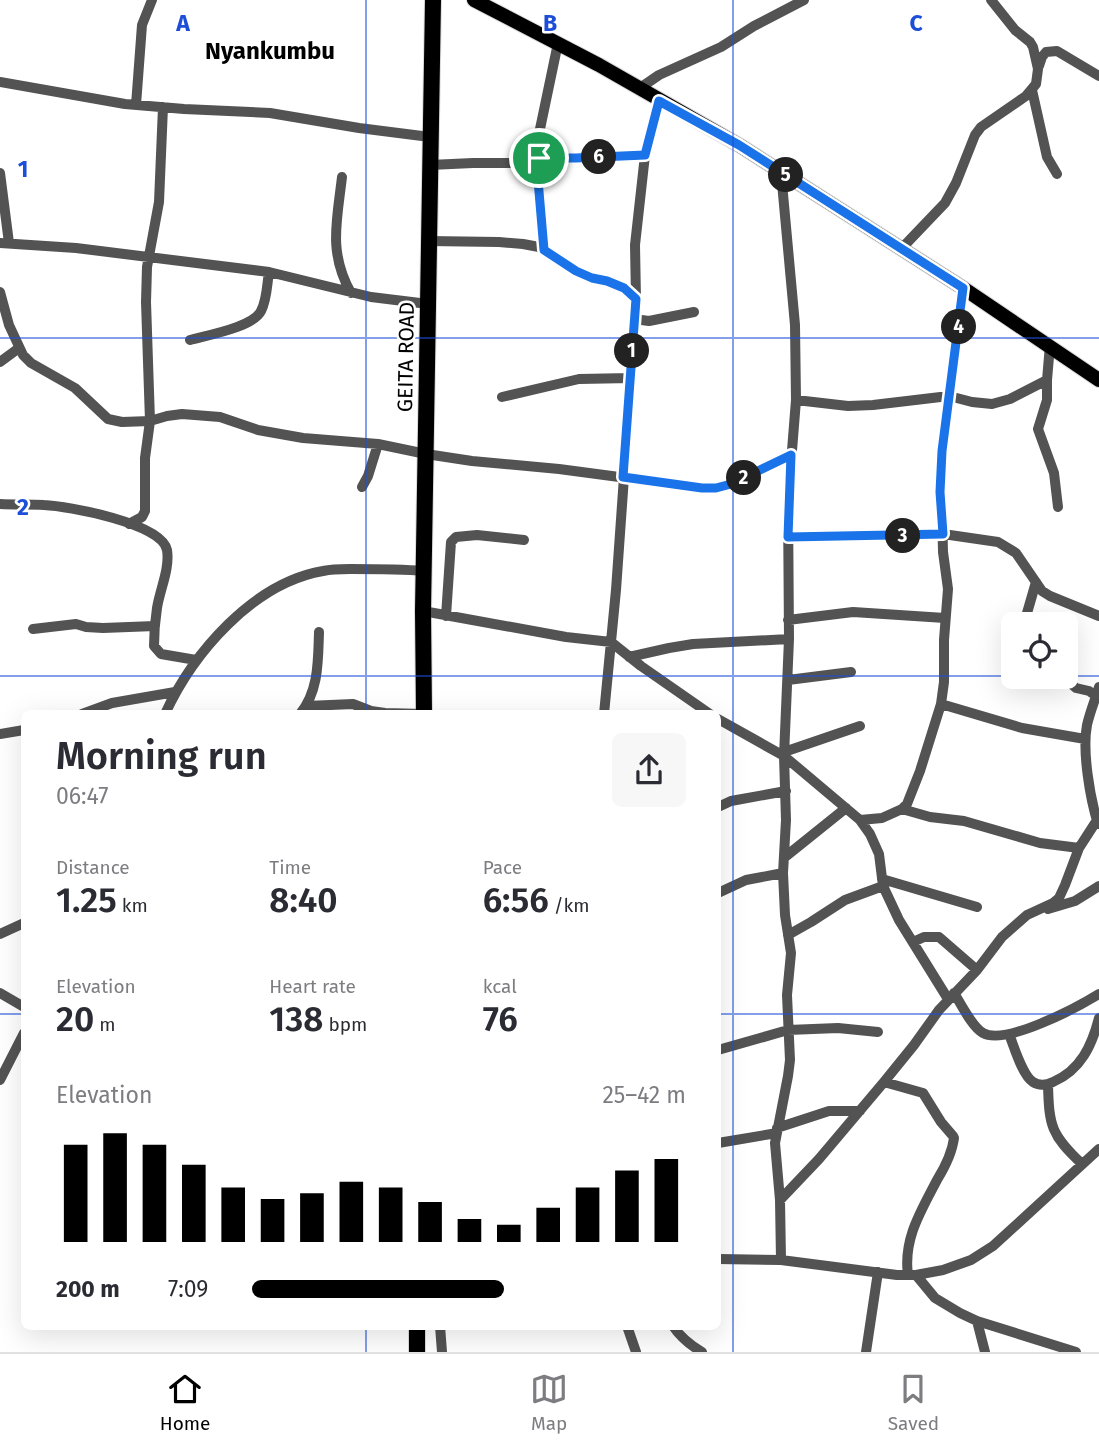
<!DOCTYPE html>
<html lang="en">
<head>
<meta charset="utf-8">
<style>
  :root { --surface:#fff; --page:#f7f7f7; --text:#2b2b33; --muted:#7c7c81; --line:#e1e1e2; --accent:#000 }
  body { margin:0; font-family:"Fira Sans",sans-serif; background:var(--page); color:var(--text); height:100vh; display:flex; flex-direction:column; font-size:26px; white-space:nowrap }
  * { box-sizing:border-box; margin:0 }
  p { font-size:23px; color:var(--muted) }
  .icon { flex:none; width:38px; height:38px; fill:none; stroke:currentColor; stroke-width:2; stroke-linecap:round; stroke-linejoin:round }
  .map { position:relative; flex:1; overflow:hidden }
  .details { position:absolute; left:21px; top:710px; width:700px; height:620px; display:flex; flex-direction:column; background:var(--surface); border-radius:10px; box-shadow:0 7px 28px #0002 }
  .details>* { flex:none }
  .fabs { position:absolute; left:1001px; top:612px; display:grid; gap:14px }
  .fabs a { display:grid; place-items:center; width:77px; height:77px; border-radius:10px; background:var(--surface); box-shadow:0 7px 28px #0002; font-size:35px }
  .pin { position:absolute; display:grid; place-items:center; width:60px; height:60px; color:#fff; margin:-30px; border:4px solid #fff; border-radius:50%; box-shadow:0 2px 7px #0007 }
  .km { position:absolute; width:35px; height:35px; margin:-18px; border-radius:50%; background:#222; color:#fff; font-size:19px; line-height:35px; text-align:center }
  .round { display:grid; place-items:center; flex:none; width:74px; height:74px; border-radius:10px; background:var(--page) }
  .summary { display:flex; align-items:center; justify-content:space-between; height:119px; padding:0 35px }
  h1 { font-size:38px; font-weight:600; line-height:52px }
  .figures { display:grid; grid-template-columns:repeat(3,1fr); gap:10px; height:119px; padding:7px 35px }
  .figures div { display:grid; align-content:center }
  .figures b { font-size:35px; font-weight:600 }
  .figures small { font-size:19px; font-weight:400 }
  .figures p { font-size:19px }
  .chart { height:196px; padding:14px 35px }
  .chart p { display:flex; justify-content:space-between }
  .chart svg { width:100%; height:126px; margin-top:7px; stroke:var(--accent); stroke-width:6 }
  ul { padding:0 35px; list-style:none; font-size:23px }
  li { display:grid; grid-template-columns:112px 84px 1fr; align-items:center; height:52px }
  li i { height:18px; border-radius:9px; background:var(--accent) }
  .dock { display:flex; justify-content:space-around; align-items:center; height:98px; border-top:2px solid var(--line); background:var(--surface); font-size:19px; color:var(--muted) }
  .dock a { display:grid; justify-items:center; gap:4px }
  .dock .active { color:var(--accent) }
  .map>svg:first-child { display:block }
</style>
</head>
<body>
<div class="map">
<svg width="1099" height="1352" viewBox="0 0 1099 1352">
  <rect width="100%" height="100%" fill="#fff"/>
  <g fill="none" stroke-linecap="round" stroke-linejoin="round">
    <defs>
      <path id="major" d="M 474,0 L 599,65 L 739,145 L 963,288 L 1099,380"/>
      <path id="highway" d="M 424,714 L 423,611 L 433,0
        M 417,1352 L 417,1326"/>
    </defs>
    <use href="#major" stroke="#dbdbdb" stroke-width="16"/>
    <use href="#highway" stroke="#dbdbdb" stroke-width="18"/>
    <path stroke="#535353" stroke-width="10" d="M 1039,66 L 1042,57 L 1046,52 L 1057,51 L 1099,76
      M 0,82 L 125,104 L 184,109 L 270,113 L 359,128 L 430,137
      M 640,88 L 659,75 L 721,47 L 754,26 L 804,0
      M 1032,90 L 1047,157 L 1057,174
      M 136,105 L 142,25 L 152,0
      M 539,158 L 576,158 L 645,155
      M 430,165 L 473,163 L 539,163
      M 781,172 L 795,325 L 796,400 L 788,501 L 789,639 L 784,756 L 786,820 L 783,873 L 785,915 L 791,953 L 787,995 L 790,1060 L 788,1076 L 775,1143 L 780,1200 L 781,1260
      M 0,173 L 9,243
      M 342,177 C 337,221 328,252 351,293
      M 428,241 L 499,242 L 523,244 L 539,247 L 576,271 L 592,278 L 616,284 L 624,288 L 636,299
      M 0,243 L 76,248 L 269,272 L 371,297 L 428,304
      M 902,248 L 945,203 L 956,183 L 975,135 L 981,127 L 1026,96 L 1036,84 L 1038,69 L 1033,47 L 1030,42 L 1015,30 L 991,0
      M 544,250 L 538,180 L 540,129 L 558,43
      M 0,292 L 9,325 L 23,355 L 31,363 L 75,388 L 108,419 L 122,422 L 150,421 L 167,416 L 182,414 L 220,417 L 258,430 L 303,438 L 378,444 L 426,454 L 472,461 L 559,469 L 702,488 C 734,488 763,469 791,455
      M 634,319 L 649,321 L 694,312
      M 190,340 C 208,335 253,327 261,311 C 267,300 267,284 269,272
      M 1050,345 L 1047,380 L 1047,400 L 1038,429 L 1054,473 L 1058,507
      M 0,362 L 19,348
      M 502,397 L 579,379 L 631,378
      M 796,400 L 848,406 L 873,405 L 949,396 L 972,402 L 992,404 L 1010,399 L 1047,380
      M 362,487 L 368,476 L 378,444
      M 0,504 C 14,505 29,504 44,505 C 67,506 162,523 167,550 C 170,569 160,589 157,608 C 155,621 154,634 154,646 L 161,654 L 196,660
      M 129,524 L 142,517 L 145,511 L 145,458 L 150,421 L 146,302 L 147,267 L 159,202 L 163,107
      M 788,537 L 856,537 L 943,534 L 998,542 L 1016,553 L 1042,591 L 1050,596 L 1099,616
      M 423,611 L 566,637 L 611,642 L 641,666 L 710,714
      M 446,616 L 451,542 L 456,537 L 477,535 L 524,540
      M 788,620 L 853,612 L 945,618
      M 1025,625 L 1025,620 L 1036,582
      M 33,629 L 76,624 L 86,627 L 103,628 L 155,626
      M 629,657 L 669,648 L 693,644 L 789,639
      M 1063,677 L 1076,688 L 1089,691 L 1099,698
      M 788,680 L 851,672
      M 941,704 L 1022,728 L 1085,739
      M 307,706 L 353,704 L 371,711 L 385,713 L 424,714
      M 82,714 L 112,703 L 175,692
      M 165,714 C 193,653 253,583 323,571 C 332,569 340,569 350,569 C 375,569 399,569 425,571
      M 300,714 C 319,691 318,661 319,632
      M 604,714 L 616,590 L 631,378 L 636,299 L 635,245 L 645,155 L 659,101
      M 718,719 L 784,756 L 860,820 L 870,834 L 879,854 L 883,886 L 899,920 L 948,999
      M 0,734 L 24,730
      M 784,752 L 860,726
      M 718,807 L 731,801 L 786,791
      M 902,809 L 930,817 L 964,821 L 1040,843 L 1079,848
      M 860,820 L 882,818 L 902,809 L 907,804 L 920,771 L 941,704 L 944,682 L 944,640 L 948,589 L 943,552 L 941,470 L 944,427 L 963,288
      M 1098,824 C 1090,798 1082,751 1087,725 C 1090,712 1095,700 1099,687
      M 785,857 L 846,808
      M 882,879 L 977,907
      M 718,893 L 746,880 L 783,873
      M 1048,909 L 1075,901 L 1099,886
      M 0,934 L 24,923
      M 788,935 L 811,922 L 845,900 L 883,886
      M 913,942 L 924,937 L 939,937 L 977,970
      M 0,993 L 24,1007
      M 954,993 C 961,1004 972,1027 983,1033 C 1005,1046 1078,1007 1099,994
      M 1009,1034 C 1014,1046 1022,1075 1033,1082 C 1039,1086 1047,1085 1053,1082 C 1081,1070 1092,1045 1099,1018
      M 718,1050 L 788,1030 L 838,1028 L 878,1032
      M 0,1080 L 24,1033
      M 884,1082 L 923,1093 L 941,1122 L 953,1136 L 954,1138 C 952,1154 945,1167 937,1180 C 921,1211 903,1239 908,1275
      M 1048,1084 C 1049,1126 1051,1135 1082,1164
      M 777,1128 L 829,1111 L 860,1111
      M 718,1143 L 777,1133
      M 780,1200 L 819,1159 L 884,1082 L 914,1045 L 939,1010 L 977,970 L 1002,937 L 1027,915 L 1053,903 L 1059,898 L 1065,885 L 1079,848 L 1099,817
      M 718,1259 L 781,1260 L 897,1275 L 916,1275 L 943,1270 L 971,1260 L 993,1246 L 1015,1226 L 1099,1149
      M 916,1275 L 935,1298 L 960,1313 L 977,1321 L 1076,1352
      M 977,1321 L 985,1352
      M 440,1326 L 442,1352
      M 627,1326 L 636,1352
      M 673,1326 C 681,1338 690,1345 702,1352
      M 866,1352 L 878,1272"/>
    <use href="#major" stroke="#000" stroke-width="14"/>
    <use href="#highway" stroke="#000" stroke-width="16"/>
  </g>
  <g fill="none" stroke-linecap="round" stroke-linejoin="round">
    <defs>
      <path id="route" d="M 659,101 L 739,145 L 963,288 L 942,451 L 940,492 L 943,534 L 788,537 L 791,455 L 731,484 L 716,488 L 702,488 L 623,477 L 636,299 L 624,288 L 607,281 L 592,278 L 576,271 L 544,250 L 538,180 L 539,158 L 576,158 L 645,155 Z"/>
    </defs>
    <use href="#route" stroke="#fff" stroke-width="14"/>
    <use href="#route" stroke="#1a73e8" stroke-width="9"/>
  </g>
  <path fill="none" stroke="#1d4ed8" stroke-width="2" stroke-opacity="0.55" d="M 366,0 L 366,714M 733,0 L 733,1352M 0,338 L 1099,338M 0,676 L 1013,676M 1066,676 L 1099,676M 0,1014 L 24,1014M 718,1014 L 1099,1014M 366,1326 L 366,1352"/>
  <g text-anchor="middle" dominant-baseline="central" stroke-width="5" stroke-linejoin="round" paint-order="stroke">
    <g font-size="21" fill="#000" stroke="#fff">
      <text transform="translate(406 357) rotate(-89)">GEITA ROAD</text>
    </g>
    <g font-size="24" font-weight="bold" fill="#000" stroke="#fff">
      <text x="270" y="51">Nyankumbu</text>
    </g>
  </g>
  <g font-size="23" text-anchor="middle" font-weight="bold" fill="#1d4ed8" stroke="#fff" stroke-width="5" stroke-linejoin="round" paint-order="stroke">
    <text x="183" y="31">A</text>
    <text x="550" y="31">B</text>
    <text x="916" y="31">C</text>
    <text x="23" y="177">1</text>
    <text x="23" y="515">2</text>
  </g>
</svg>
<div class="fabs">
<a><svg class="icon" aria-label="locate" viewBox="0 0 24 24"><circle cx="12" cy="12" r="6"/><path d="M12 2v4M12 18v4M2 12h4M18 12h4"/></svg></a>
</div>
<div class="pin" style="left:539px;top:158px;background:#1e9e55"><svg class="icon" aria-label="arrive" viewBox="0 0 24 24"><path d="M6 21V4h12l-3 4 3 4H6"/></svg></div>
<b class="km" style="left:632px;top:351px">1</b>
<b class="km" style="left:744px;top:478px">2</b>
<b class="km" style="left:903px;top:536px">3</b>
<b class="km" style="left:959px;top:327px">4</b>
<b class="km" style="left:786px;top:175px">5</b>
<b class="km" style="left:599px;top:157px">6</b>
<section class="details">
<div class="summary"><div><h1>Morning run</h1><p>06:47</p></div><a class="round"><svg class="icon" aria-label="share" viewBox="0 0 24 24"><path d="M12 15V3M7 8l5-5 5 5M5 13v7h14v-7"/></svg></a></div>
<div class="figures">
<div><p>Distance</p><b>1.25<small> km</small></b></div>
<div><p>Time</p><b>8:40</b></div>
<div><p>Pace</p><b>6:56<small> /km</small></b></div>
</div>
<div class="figures">
<div><p>Elevation</p><b>20<small> m</small></b></div>
<div><p>Heart rate</p><b>138<small> bpm</small></b></div>
<div><p>kcal</p><b>76</b></div>
</div>
<div class="chart"><p><span>Elevation</span>25–42 m</p>
<svg viewBox="0 0 160 44" preserveAspectRatio="none"><path d="M5 44V10M15 44V6M25 44V10M35 44V17M45 44V25M55 44V29M65 44V27M75 44V23M85 44V25M95 44V30M105 44V36M115 44V38M125 44V32M135 44V25M145 44V19M155 44V15"/></svg>
</div>
<ul>
<li><b>200 m</b>7:09<i style="width:58%"></i></li>
</ul>
</section>
</div>
<nav class="dock">
<a class="active"><svg class="icon" aria-label="home" viewBox="0 0 24 24"><path d="M3 11l9-7 9 7M6 9v11h12V9"/></svg>Home</a>
<a><svg class="icon" aria-label="map" viewBox="0 0 24 24"><path d="M3 6l6-2 6 2 6-2v14l-6 2-6-2-6 2zM9 4v14M15 6v14"/></svg>Map</a>
<a><svg class="icon" aria-label="saved" viewBox="0 0 24 24"><path d="M7 4h10v16l-5-4-5 4z"/></svg>Saved</a>
</nav>
</body>
</html>
